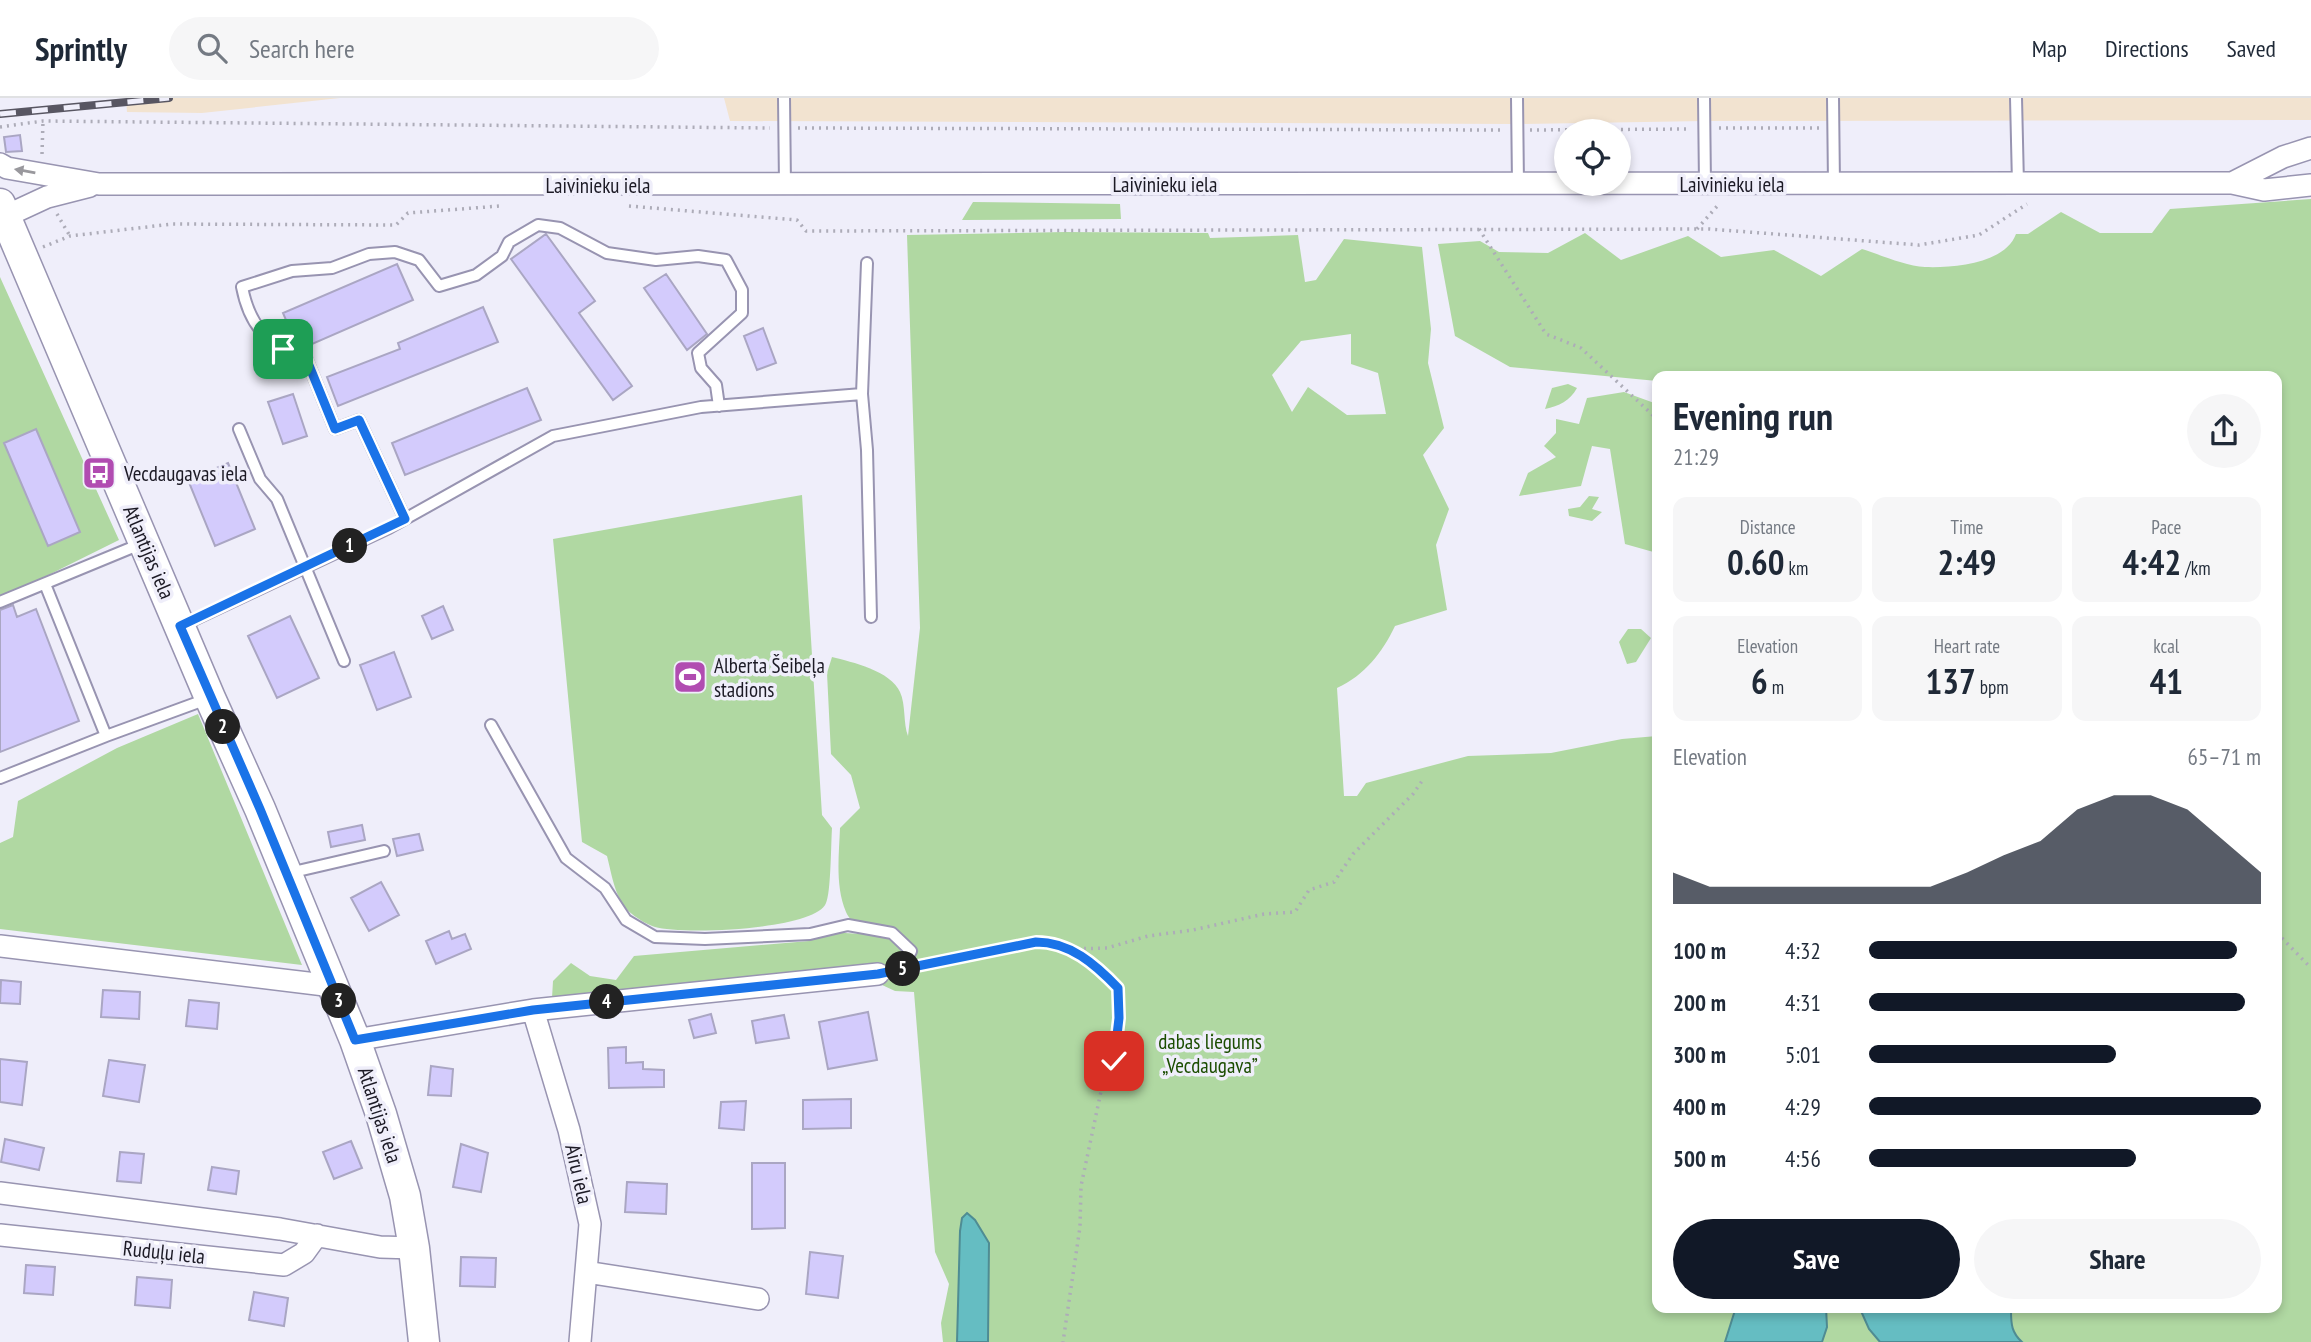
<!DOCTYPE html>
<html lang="en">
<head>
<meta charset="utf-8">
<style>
  :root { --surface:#fff; --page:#f6f6f7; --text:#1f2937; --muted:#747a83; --line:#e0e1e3; --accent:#111827 }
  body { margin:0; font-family:"PT Sans Narrow",sans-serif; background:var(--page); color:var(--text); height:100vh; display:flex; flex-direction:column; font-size:26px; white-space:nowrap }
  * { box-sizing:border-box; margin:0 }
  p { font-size:23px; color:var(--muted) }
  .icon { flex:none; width:38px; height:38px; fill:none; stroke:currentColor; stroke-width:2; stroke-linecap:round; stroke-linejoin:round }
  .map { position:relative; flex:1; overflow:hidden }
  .panel { position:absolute; left:1652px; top:273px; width:630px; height:942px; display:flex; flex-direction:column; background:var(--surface); border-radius:14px; box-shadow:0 4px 10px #0003 }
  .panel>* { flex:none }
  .buttons { position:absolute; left:1554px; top:21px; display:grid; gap:14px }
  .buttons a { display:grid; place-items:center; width:77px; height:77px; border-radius:50%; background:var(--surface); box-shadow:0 4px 10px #0003; font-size:35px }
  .pin { position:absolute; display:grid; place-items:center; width:60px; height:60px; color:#fff; margin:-30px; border-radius:14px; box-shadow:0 4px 10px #0006 }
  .km { position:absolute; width:35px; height:35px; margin:-18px; border-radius:50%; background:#222; color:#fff; font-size:19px; line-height:35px; text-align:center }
  .round { display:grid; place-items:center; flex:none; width:74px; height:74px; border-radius:37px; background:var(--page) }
  .headline { display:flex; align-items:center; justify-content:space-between; height:119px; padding:0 21px }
  h1 { font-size:38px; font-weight:800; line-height:52px }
  .stats { display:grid; grid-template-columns:repeat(3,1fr); gap:10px; height:119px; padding:7px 21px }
  .stats div { display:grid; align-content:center; border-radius:14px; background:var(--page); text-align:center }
  .stats b { font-size:35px; font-weight:800 }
  .stats small { font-size:19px; font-weight:400 }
  .stats p { font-size:19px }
  .chart { height:196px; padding:14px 21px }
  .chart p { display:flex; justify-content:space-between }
  .chart svg { width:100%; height:126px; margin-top:7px; fill:var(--accent); opacity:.7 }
  .button { display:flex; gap:14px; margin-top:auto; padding:14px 21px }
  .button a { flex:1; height:80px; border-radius:42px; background:var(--accent); color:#fff; font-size:28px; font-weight:800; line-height:80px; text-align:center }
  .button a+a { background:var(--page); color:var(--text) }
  ul { padding:0 21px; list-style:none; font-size:23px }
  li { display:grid; grid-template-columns:112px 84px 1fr; align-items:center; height:52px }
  li i { height:18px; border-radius:9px; background:var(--accent) }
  header { display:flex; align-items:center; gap:42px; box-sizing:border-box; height:98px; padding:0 35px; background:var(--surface); border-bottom:2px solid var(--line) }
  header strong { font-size:33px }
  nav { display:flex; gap:38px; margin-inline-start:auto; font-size:24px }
  .search { width:490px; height:63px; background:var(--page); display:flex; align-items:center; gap:18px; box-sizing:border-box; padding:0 24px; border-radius:38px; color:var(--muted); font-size:26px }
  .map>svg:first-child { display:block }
</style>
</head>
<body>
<header>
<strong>Sprintly</strong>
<div class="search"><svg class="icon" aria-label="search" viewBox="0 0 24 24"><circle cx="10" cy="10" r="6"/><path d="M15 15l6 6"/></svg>Search here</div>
<nav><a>Map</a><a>Directions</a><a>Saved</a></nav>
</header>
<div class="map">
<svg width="2311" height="1244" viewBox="0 0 2311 1244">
  <rect width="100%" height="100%" fill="#efeefa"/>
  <path fill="#f2e3d0" d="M 126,0 L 340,0 L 202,15 L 127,14 Z
    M 724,0 L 2311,0 L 2311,22 L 1704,23 L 1517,26 L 730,23 Z"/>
  <path fill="#b0d8a2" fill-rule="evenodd" d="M 2311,101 L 2311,1244 L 943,1244 L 941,1225 L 949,1186 L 935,1154 L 914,894 L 895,893 L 867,880 L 552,900 L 553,883 L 571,865 L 590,878 L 616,882 L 634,858 L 809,843 L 829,834 L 861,836 C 857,828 849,821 846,814 C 835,788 839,757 840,730 L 860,710 L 851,677 L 831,656 L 827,575 L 832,559 C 852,564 891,573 900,594 C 906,607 903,625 908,638 L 920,530 L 907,137 L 1065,134 L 1208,135 L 1210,140 L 1298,137 L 1305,184 L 1316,182 L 1344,141 L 1422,149 L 1431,231 L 1428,265 L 1444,330 L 1423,357 L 1449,411 L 1436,447 L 1447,512 L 1395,528 C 1382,555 1365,577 1337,590 L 1344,698 L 1357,698 L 1366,685 L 1468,658 L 1551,655 L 1622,641 L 1657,638 L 1657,1209 L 2277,1209 L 2277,278 L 1657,278 L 1657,283 L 1510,269 L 1455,238 L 1438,146 L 1480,143 L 1499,154 L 1548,155 L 1585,135 L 1621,162 L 1688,138 L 1721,159 L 1774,152 L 1821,178 L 1862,151 C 1881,157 1905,168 1925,169 C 1953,170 2005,166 2016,136 L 2028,136 L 2061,114 L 2100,135 L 2152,135 L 2170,111 ZM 1351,236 L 1351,266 L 1378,275 L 1386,316 L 1347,317 L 1308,289 L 1292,314 L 1272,277 L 1301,243 Z
    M 973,104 L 1120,106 L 1121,121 L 962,122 Z
    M 0,179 L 119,442 L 0,501 Z
    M 1568,286 L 1577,290 C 1570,303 1559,308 1545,311 L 1552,290 Z
    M 1624,294 L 1657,306 L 1657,455 L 1625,446 L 1610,351 L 1592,348 L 1581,388 L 1519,398 L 1528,375 L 1556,359 L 1544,348 L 1556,335 L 1556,321 L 1579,326 L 1587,300 Z
    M 802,397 L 822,717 L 832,730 C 831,745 831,795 826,805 C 816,832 682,837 655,829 C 648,827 638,821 632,816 C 615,803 612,777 607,758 L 582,744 L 553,441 Z
    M 1589,398 L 1599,399 L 1592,411 L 1602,414 L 1592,423 L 1569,418 L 1568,411 L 1580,409 Z
    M 1628,531 L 1641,531 L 1651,540 L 1636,564 L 1627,566 L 1619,544 Z
    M 198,616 L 302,867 L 0,831 L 0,745 L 13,739 L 18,703 L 117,650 Z"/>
  <path fill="#65bdc2" stroke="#4f8c93" stroke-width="2" d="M 967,1115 L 975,1122 L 989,1145 L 988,1244 L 957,1244 L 960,1133 L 962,1120 Z
    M 1736,1209 L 1826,1209 L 1827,1229 L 1822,1244 L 1725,1244 Z
    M 1866,1209 L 2014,1209 L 2011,1213 C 2011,1227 2012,1235 2022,1244 L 1880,1244 L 1869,1231 L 1861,1213 Z"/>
  <path fill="#d3cbfc" stroke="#aaa6c3" stroke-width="2" d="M 20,37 L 22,53 L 6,54 L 4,39 Z
    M 546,136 L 595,203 L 579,215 L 632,288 L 613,302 L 511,161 Z
    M 397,166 L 413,202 L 303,250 L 297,248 L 283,215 Z
    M 666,176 L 707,236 L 687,252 L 644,190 Z
    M 483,209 L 498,244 L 338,308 L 327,279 L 400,251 L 398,245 Z
    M 763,230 L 776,265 L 757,272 L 744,238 Z
    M 527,290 L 541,322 L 405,377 L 392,345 Z
    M 293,296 L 307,338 L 283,346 L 268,304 Z
    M 36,331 L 80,434 L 48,448 L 4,345 Z
    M 228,365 L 255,431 L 215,448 L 188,382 Z
    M 13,507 L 17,519 L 36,511 L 79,623 L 0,654 L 0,512 Z
    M 443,508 L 453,532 L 432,541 L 422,518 Z
    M 290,518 L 319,580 L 277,600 L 248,538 Z
    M 394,554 L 411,599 L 377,612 L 360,567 Z
    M 362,727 L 365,742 L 331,749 L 328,734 Z
    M 419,736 L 423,752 L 397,758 L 393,741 Z
    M 381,784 L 399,817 L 369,833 L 351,800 Z
    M 449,833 L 452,841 L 465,836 L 471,851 L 436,866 L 426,843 Z
    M 1,882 L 21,884 L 20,906 L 0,905 Z
    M 103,892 L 140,894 L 139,921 L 101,919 Z
    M 189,902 L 219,905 L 217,931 L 186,928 Z
    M 868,914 L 877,962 L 828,971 L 819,924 Z
    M 711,916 L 716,935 L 694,940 L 689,922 Z
    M 784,917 L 789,940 L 756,945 L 752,923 Z
    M 626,949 L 626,965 L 643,964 L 643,971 L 664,972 L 664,989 L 609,990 L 608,950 Z
    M 0,961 L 27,964 L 22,1007 L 0,1004 Z
    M 109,962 L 145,967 L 139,1004 L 103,998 Z
    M 431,968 L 453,971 L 451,998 L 428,997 Z
    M 851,1001 L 851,1030 L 803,1031 L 803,1002 Z
    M 746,1003 L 744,1032 L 719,1030 L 721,1004 Z
    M 5,1041 L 44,1050 L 39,1072 L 1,1064 Z
    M 351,1043 L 362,1070 L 334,1081 L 323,1054 Z
    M 461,1046 L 488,1055 L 481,1094 L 453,1089 Z
    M 120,1054 L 144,1056 L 141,1085 L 117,1083 Z
    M 752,1065 L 785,1065 L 785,1130 L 752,1131 Z
    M 212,1069 L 239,1073 L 236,1096 L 208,1092 Z
    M 627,1084 L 667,1086 L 666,1116 L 625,1114 Z
    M 810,1154 L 843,1158 L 838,1200 L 806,1196 Z
    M 461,1159 L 496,1160 L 495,1189 L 460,1188 Z
    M 26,1167 L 55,1169 L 53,1197 L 24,1195 Z
    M 137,1179 L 172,1182 L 170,1210 L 135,1207 Z
    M 254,1194 L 288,1200 L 284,1228 L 249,1222 Z"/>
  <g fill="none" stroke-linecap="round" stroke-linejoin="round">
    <defs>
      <path id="service" d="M 784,0 L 785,87
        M 1517,0 L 1518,86
        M 1704,0 L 1705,86
        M 1833,0 L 1834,86
        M 2016,0 L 2018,86
        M 862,296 L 867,165
        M 239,331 L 260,381 L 277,401 L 344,563
        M 405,421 L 359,322 L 335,331 L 306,260 C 268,246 250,230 242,189 L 292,173 L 332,170 L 369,156 L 395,154 L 419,162 L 439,188 L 476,177 L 502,158 L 509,144 L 538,127 L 560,130 L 607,155 L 656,162 L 698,158 L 726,162 L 742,192 L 742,215 L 698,255 L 701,270 L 716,287 L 719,308
        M 45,486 L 106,638 L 207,601
        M 0,504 L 143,445
        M 183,527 L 389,430 L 553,338 L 701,309 L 862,296 L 867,352 L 871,519
        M 491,627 L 566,760 L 605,790 L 626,822 L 655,839 L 705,841 L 810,836 L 848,827 L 892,835 L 911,853 L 901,871
        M 0,680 L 106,638
        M 289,775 L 384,753"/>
      <path id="minor" d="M 0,66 L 7,70 L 99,86 L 2232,85 L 2264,92 L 2311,87
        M 2232,85 L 2283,59 L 2311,50
        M 6,118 L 47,99 L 90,88
        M 0,848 L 333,888
        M 533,912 L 569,1032 L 590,1126 L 580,1244
        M 355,942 L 533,912 L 878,876
        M 0,1095 L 280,1131 L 380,1149 L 414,1150
        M 0,1137 L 284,1167 L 304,1155 L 317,1137
        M 586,1174 L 758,1201"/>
      <path id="secondary" d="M 0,106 L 210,600 L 260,711 L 355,942 L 381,1016 L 405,1098 L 414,1150 L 424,1244"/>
    </defs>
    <use href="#service" stroke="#9894b1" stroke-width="14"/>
    <use href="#minor" stroke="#9894b1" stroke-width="24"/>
    <use href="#secondary" stroke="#9894b1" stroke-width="33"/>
    <path stroke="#adacb8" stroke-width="3.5" stroke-dasharray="2 5" stroke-linecap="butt" d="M 0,29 L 43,23 L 770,30
      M 798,30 L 1505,32
      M 1719,30 L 1820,30
      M 1530,32 L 1690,31
      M 42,56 L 43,23
      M 629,108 L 797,122 L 806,133 L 1709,131 L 1919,147 L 1979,137 L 2027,106
      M 57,116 L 70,138
      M 1479,131 L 1546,236 L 1581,250 L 1657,321
      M 1697,131 L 1719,106
      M 43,149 L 70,138 L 172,126 L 396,127 L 408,115 L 500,108
      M 2277,835 L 2311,870
      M 1070,851 L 1107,850 L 1148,838 L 1193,832 L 1264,816 L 1295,814 L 1309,792 L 1334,784 L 1353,756 L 1413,696 L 1422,683
      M 921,867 L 1036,844 C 1070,844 1095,866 1118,890 L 1119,920 L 1114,963 L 1103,984 L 1081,1088 L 1080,1129 L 1063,1244"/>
    <use href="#service" stroke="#fff" stroke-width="10"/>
    <use href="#minor" stroke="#fff" stroke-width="21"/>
    <use href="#secondary" stroke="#fff" stroke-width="30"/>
    <defs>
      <path id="rail" d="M 0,16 L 169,0"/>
    </defs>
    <use href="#rail" stroke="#585662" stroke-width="8"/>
    <use href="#rail" stroke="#efeefa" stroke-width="5" stroke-dasharray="16" stroke-linecap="butt"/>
  </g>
  <defs><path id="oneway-solid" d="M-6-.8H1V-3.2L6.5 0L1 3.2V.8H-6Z" transform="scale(1.75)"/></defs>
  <use fill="#99989d" href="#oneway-solid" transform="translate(25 73) rotate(-170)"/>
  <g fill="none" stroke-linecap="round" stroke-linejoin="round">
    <defs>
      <path id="route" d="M 283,251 L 306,260 L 335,331 L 359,322 L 405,421 L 180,528 L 260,711 L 355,942 L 533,912 L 878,876 L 1036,844 C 1070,844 1095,866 1118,890 L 1119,920 L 1114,963"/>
    </defs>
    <use href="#route" stroke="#fff" stroke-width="14"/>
    <use href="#route" stroke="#1a73e8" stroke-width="9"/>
  </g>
  <defs>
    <symbol id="bus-square" viewBox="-11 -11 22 22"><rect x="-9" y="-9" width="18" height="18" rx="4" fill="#b14cb1" stroke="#efeefa"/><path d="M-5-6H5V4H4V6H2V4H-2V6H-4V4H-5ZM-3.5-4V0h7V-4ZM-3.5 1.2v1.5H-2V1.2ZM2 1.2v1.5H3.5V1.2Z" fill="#fff"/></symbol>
    <symbol id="stadium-square" viewBox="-11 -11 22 22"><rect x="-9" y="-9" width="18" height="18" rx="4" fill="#b14cb1" stroke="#efeefa"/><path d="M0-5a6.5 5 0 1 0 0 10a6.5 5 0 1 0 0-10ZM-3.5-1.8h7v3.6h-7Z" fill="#fff"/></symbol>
  </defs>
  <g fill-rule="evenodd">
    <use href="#bus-square" x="80" y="356" width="38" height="38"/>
    <use href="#stadium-square" x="671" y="560" width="38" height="38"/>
  </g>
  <g text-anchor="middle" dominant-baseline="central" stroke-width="7" stroke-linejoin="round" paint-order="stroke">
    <g font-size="21" fill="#1c1a25" stroke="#efeefa">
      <text x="1165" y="86">Laivinieku iela</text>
      <text x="1732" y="86">Laivinieku iela</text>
      <text x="598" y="87">Laivinieku iela</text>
      <text transform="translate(149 454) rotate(67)">Atlantijas iela</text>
      <text transform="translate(380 1017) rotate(72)">Atlantijas iela</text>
      <text transform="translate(579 1076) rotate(77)">Airu iela</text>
      <text transform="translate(164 1154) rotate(6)">Ruduļu iela</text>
    </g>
    <g font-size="21" fill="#1c1a25" stroke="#efeefa" text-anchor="start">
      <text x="124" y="375">Vecdaugavas iela</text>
      <text x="714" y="567">Alberta Šeibeļa<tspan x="714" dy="24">stadions</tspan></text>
    </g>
    <g font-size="21" fill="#1b4d00" stroke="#efeefa">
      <text x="1210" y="943">dabas liegums<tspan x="1210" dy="24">„Vecdaugava”</tspan></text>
    </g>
  </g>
</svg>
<div class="buttons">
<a><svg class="icon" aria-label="locate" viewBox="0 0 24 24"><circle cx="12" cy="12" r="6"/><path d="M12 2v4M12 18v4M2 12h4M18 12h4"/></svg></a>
</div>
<div class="pin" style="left:283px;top:251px;background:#1e9e55"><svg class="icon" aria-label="arrive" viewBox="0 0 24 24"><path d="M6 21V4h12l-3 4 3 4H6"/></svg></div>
<div class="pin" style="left:1114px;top:963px;background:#d93025"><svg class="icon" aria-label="check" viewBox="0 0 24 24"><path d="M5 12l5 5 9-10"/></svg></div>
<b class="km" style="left:350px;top:448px">1</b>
<b class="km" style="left:223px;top:629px">2</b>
<b class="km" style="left:339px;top:903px">3</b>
<b class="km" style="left:607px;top:904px">4</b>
<b class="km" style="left:903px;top:871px">5</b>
<section class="panel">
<div class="headline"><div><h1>Evening run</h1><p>21:29</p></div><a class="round"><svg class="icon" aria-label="share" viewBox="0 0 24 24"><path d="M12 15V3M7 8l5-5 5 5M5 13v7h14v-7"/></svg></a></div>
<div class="stats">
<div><p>Distance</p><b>0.60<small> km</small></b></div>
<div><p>Time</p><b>2:49</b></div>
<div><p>Pace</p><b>4:42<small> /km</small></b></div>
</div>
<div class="stats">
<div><p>Elevation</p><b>6<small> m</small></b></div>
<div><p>Heart rate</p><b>137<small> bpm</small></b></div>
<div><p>kcal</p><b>41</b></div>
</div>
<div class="chart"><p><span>Elevation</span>65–71 m</p>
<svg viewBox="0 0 160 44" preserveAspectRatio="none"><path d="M0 44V33L10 38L20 38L30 38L40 38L50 38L60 38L70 38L80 33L90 27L100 22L110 11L120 6L130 6L140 11L150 22L160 33V44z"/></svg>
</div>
<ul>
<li><b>100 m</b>4:32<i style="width:94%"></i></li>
<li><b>200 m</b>4:31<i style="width:96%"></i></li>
<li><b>300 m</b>5:01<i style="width:63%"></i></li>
<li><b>400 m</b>4:29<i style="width:100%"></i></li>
<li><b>500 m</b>4:56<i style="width:68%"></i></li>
</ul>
<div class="button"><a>Save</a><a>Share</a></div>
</section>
</div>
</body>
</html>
